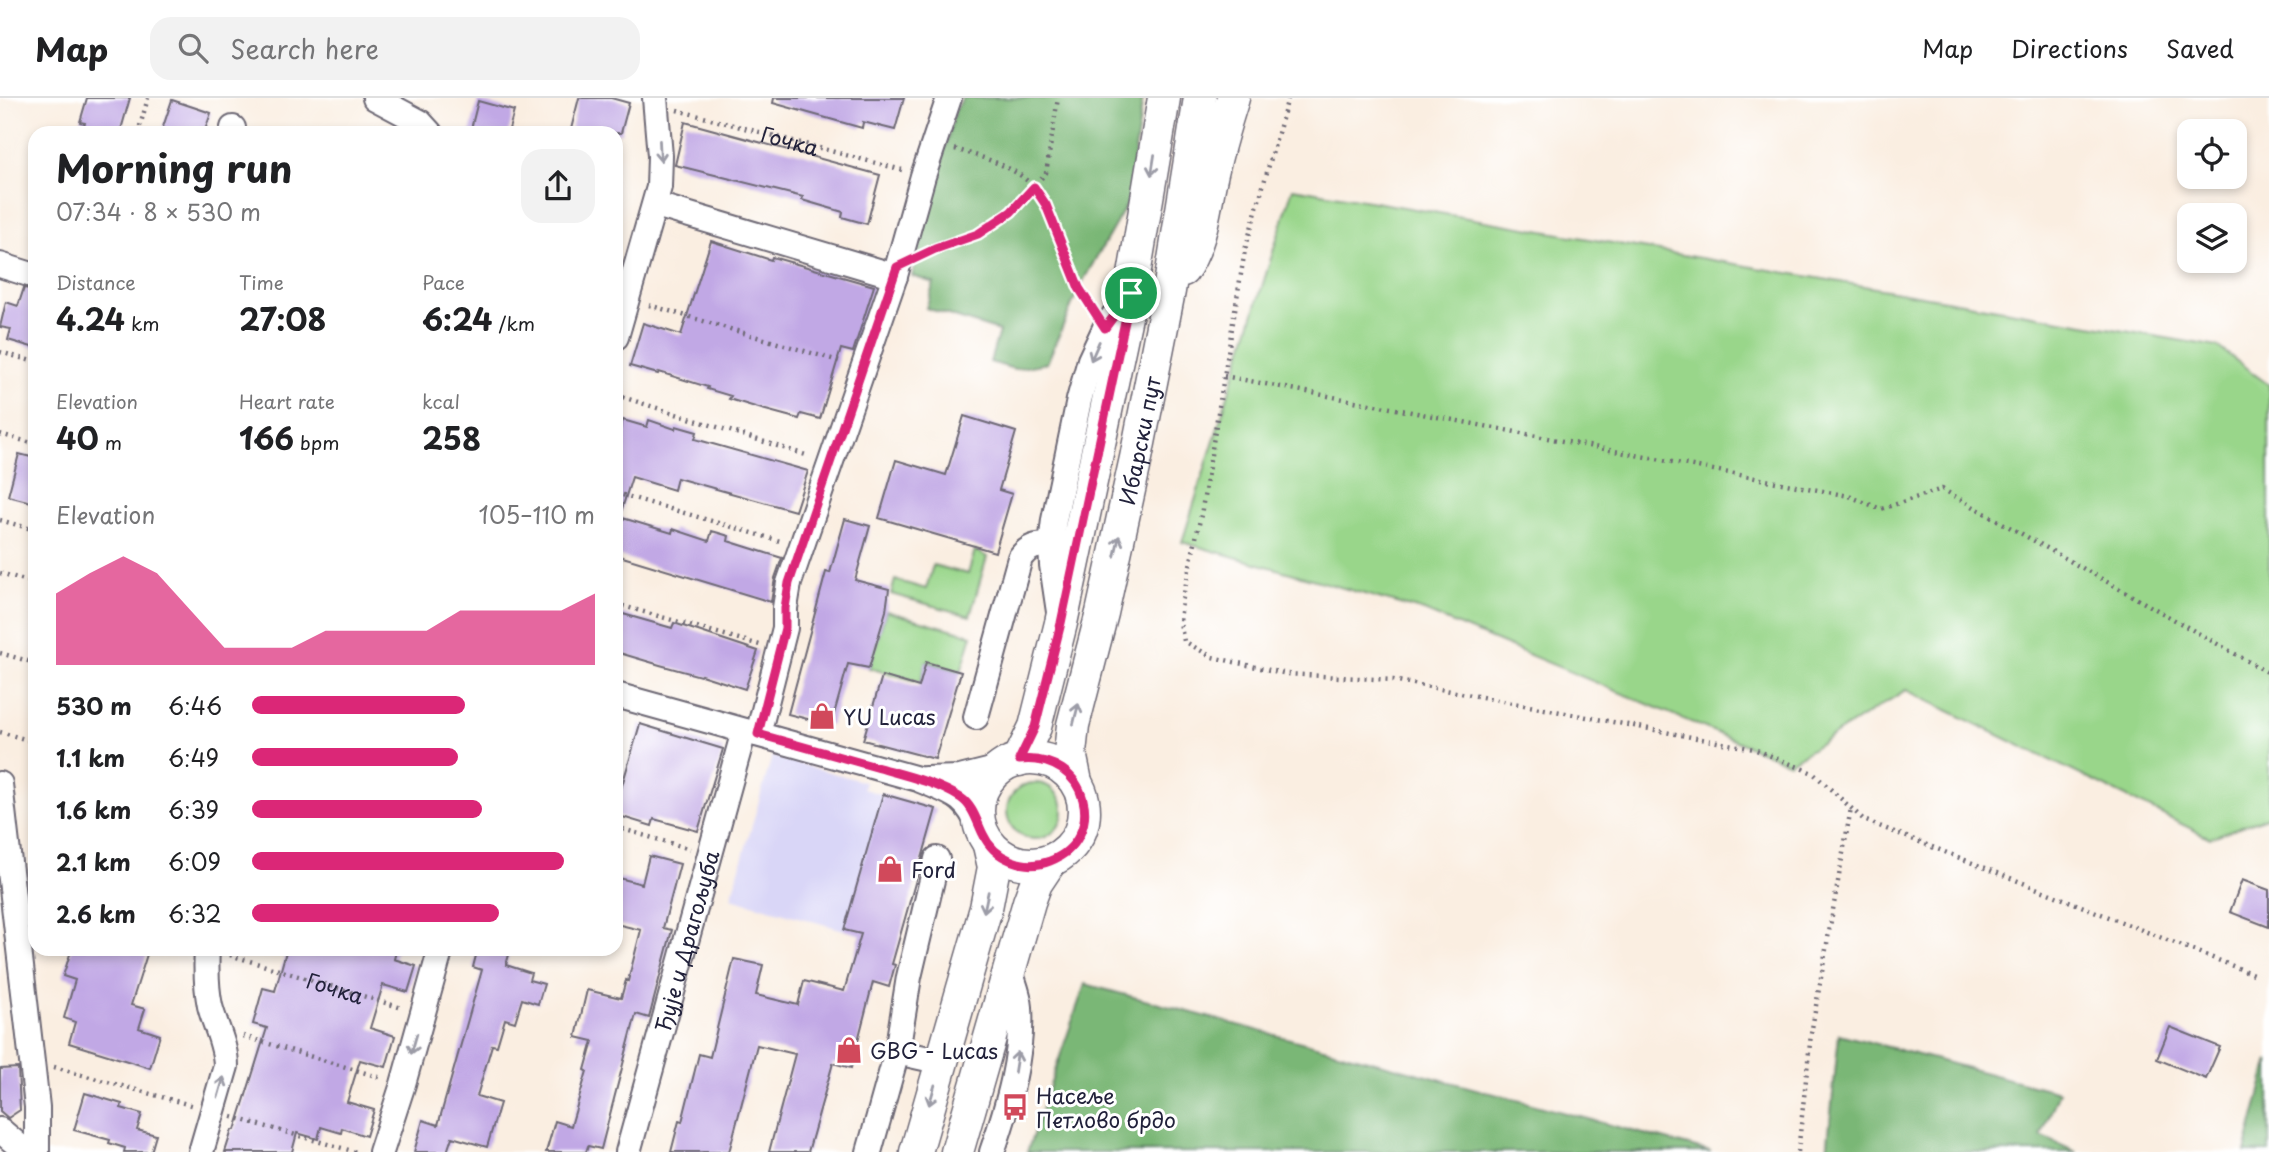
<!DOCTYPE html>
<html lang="en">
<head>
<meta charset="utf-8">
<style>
  :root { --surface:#fff; --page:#f2f2f2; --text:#202124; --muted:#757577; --line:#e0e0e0; --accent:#db2777 }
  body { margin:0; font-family:"Playpen Sans",sans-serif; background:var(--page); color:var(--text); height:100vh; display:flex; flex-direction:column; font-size:26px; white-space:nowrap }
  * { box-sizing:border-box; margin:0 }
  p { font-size:23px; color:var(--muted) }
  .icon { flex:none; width:38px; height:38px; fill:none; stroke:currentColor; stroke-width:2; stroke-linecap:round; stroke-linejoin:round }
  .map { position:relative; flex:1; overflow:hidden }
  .side { position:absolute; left:28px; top:28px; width:595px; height:830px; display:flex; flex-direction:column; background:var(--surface); border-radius:21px; box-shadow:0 4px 10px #0003 }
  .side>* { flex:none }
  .fabs { position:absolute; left:2177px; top:21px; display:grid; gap:14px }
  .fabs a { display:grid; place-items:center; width:70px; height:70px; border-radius:14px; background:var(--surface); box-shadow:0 4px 10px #0003; font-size:35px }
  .pin { position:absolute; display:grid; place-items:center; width:60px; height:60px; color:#fff; margin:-30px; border:4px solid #fff; border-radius:50%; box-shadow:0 2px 7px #0007 }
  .round { display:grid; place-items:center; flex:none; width:74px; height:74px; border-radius:21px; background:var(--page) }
  .summary { display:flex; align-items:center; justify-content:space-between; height:119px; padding:0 28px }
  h1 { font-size:38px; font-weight:700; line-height:52px }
  .metrics { display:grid; grid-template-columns:repeat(3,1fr); gap:10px; height:119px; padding:7px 28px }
  .metrics div { display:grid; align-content:center }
  .metrics b { font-size:30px; font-weight:700 }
  .metrics small { font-size:19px; font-weight:400 }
  .metrics p { font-size:19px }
  .chart { height:196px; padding:14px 28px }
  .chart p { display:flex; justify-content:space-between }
  .chart svg { width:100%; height:126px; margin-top:7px; fill:var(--accent); opacity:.7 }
  ul { padding:0 28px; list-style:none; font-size:23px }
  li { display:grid; grid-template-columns:112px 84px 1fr; align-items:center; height:52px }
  li i { height:18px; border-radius:9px; background:var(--accent) }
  header { display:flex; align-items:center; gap:42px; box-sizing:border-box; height:98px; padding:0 35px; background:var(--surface); border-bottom:2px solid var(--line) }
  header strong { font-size:33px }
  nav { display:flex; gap:38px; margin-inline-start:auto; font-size:24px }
  .search { width:490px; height:63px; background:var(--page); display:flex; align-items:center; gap:18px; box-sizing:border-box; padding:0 24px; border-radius:21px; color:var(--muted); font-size:26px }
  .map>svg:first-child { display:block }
</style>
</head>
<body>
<header>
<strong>Map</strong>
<div class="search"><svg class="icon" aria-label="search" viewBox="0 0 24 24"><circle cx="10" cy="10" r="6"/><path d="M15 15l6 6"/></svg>Search here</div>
<nav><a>Map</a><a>Directions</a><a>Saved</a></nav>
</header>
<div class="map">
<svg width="2269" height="1054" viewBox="0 0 2269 1054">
  <rect width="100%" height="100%" fill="#fff"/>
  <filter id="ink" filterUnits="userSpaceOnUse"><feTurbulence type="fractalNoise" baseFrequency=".0143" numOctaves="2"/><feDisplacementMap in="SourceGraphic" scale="14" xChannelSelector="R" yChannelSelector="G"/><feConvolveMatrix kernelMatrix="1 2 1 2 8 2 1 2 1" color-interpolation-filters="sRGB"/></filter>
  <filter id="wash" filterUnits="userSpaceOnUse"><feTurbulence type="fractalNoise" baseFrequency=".00686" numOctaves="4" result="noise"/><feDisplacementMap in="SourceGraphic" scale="28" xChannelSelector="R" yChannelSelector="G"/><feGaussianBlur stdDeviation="1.57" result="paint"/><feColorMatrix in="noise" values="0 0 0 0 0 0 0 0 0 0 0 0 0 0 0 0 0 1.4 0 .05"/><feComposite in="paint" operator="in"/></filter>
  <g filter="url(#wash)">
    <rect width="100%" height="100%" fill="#faeee1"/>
    <path fill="#d9d6f7" d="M 772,658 L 865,684 L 863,691 L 936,711 L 897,847 L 731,800 Z"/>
    <path fill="#99d68a" stroke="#5e7c62" stroke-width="2" d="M 1293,90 L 2218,249 L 2269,287 L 2269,718 L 2210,740 L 1906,592 L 1789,665 L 1424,513 L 1182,444 Z
      M 975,452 L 987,459 L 970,518 L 891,496 L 895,482 L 926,491 L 933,467 L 968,476 Z
      M 886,513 L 972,537 L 961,574 L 927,564 L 920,584 L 869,570 Z
      M1007 713a28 28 0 1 1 56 0a28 28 0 1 1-56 0Z"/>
    <path fill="#7ab776" stroke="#4e6c58" stroke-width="2" d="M 963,0 L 1143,0 L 1127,106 L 1079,190 L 1047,265 L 1014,271 L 990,264 L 999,233 L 926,210 L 934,185 L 912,178 L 955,13 Z
      M 1085,886 L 1711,1054 L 1027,1054 Z
      M 1839,936 L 2059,994 L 2041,1038 L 2076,1054 L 1827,1054 Z
      M 2269,962 L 2269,1054 L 2245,1054 Z"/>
    <g id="blocks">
      <path fill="#c1a8e5" d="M 87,0 L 130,0 L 120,35 L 82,35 L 85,25 L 80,24 Z
        M 579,0 L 611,0 L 629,5 L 621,35 L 570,35 Z
        M 774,0 L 904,0 L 895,32 L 863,24 L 862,30 L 773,5 Z
        M 172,2 L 211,15 L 204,35 L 161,35 Z
        M 478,3 L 514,13 L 508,35 L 470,35 Z
        M 685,24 L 880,77 L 867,126 L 842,119 L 843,114 L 802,102 L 803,99 L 675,67 Z
        M 711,143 L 771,162 L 772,159 L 874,188 L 853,254 L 841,251 L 820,321 L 801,316 L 799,321 L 762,311 L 729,301 L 731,298 L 707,291 L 708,289 L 659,274 L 658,276 L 630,268 L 643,225 L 681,237 Z
        M 24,190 L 35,192 L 35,250 L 8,242 L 11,231 L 0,229 L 6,204 L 18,208 Z
        M 964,318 L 1016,334 L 999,392 L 1012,396 L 995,454 L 879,420 L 896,362 L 946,377 Z
        M 623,322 L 647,329 L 649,322 L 675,331 L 676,328 L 697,334 L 695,341 L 808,373 L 795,413 L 677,380 L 674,392 L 632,379 L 620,417 L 616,416 L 616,345 Z
        M 19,356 L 35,360 L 35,405 L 8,398 Z
        M 616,418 L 672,435 L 673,431 L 709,443 L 712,433 L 729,438 L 728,443 L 782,460 L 775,480 L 771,504 L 616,457 Z
        M 845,421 L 870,428 L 855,482 L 889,491 L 886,513 L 869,570 L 848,566 L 831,627 L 788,616 L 826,474 L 830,475 Z
        M 616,514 L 672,530 L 674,525 L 758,553 L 745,591 L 701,577 L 700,578 L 660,567 L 616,554 Z
        M 926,564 L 961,574 L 935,661 L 863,642 L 882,578 L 919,589 Z
        M 640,626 L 723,651 L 698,733 L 654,721 L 652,728 L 616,717 L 616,708 Z
        M 883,696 L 936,711 L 892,866 L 895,867 L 889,889 L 873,884 L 851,970 L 833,965 L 808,1054 L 769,1054 L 795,956 L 757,947 L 729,1054 L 671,1054 L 679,1023 L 682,1024 L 699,956 L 710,959 L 734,861 L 763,867 L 756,897 L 798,907 L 804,883 L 844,893 L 861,836 L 844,832 Z
        M 649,758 L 680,766 L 663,830 L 672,832 L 649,920 L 636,916 L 601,1051 L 588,1048 L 586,1054 L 546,1054 L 555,1023 L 571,1028 L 587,973 L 585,972 L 593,943 L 576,939 L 587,892 L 621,900 L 626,882 L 628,883 L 641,832 L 616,826 L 616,790 L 619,780 L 642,786 Z
        M 2242,782 L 2269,792 L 2269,829 L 2230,814 Z
        M 72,850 L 149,850 L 131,907 L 145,911 L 139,930 L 160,937 L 150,970 L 69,945 L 75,924 L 64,920 L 75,882 L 63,878 Z
        M 287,850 L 397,850 L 394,861 L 416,868 L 408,894 L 383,887 L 370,930 L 395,938 L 386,969 L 360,962 L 347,1004 L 374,1012 L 366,1038 L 342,1030 L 341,1035 L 321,1029 L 318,1041 L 297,1035 L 292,1054 L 225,1054 L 232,1032 L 235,1032 L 267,930 L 253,926 L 263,890 L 275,893 Z
        M 478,850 L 511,850 L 506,867 L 531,875 L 529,882 L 544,886 L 538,906 L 522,901 L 515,924 L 505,921 L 497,948 L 492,947 L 477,998 L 500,1005 L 487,1049 L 452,1039 L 447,1054 L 414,1054 L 423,1022 L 438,1027 L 482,872 L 473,869 Z
        M 2170,929 L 2220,949 L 2206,981 L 2157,961 Z
        M 18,970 L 20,1012 L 8,1020 L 0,1013 L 0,971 Z
        M 85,995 L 122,1006 L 121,1010 L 142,1016 L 137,1032 L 156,1037 L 151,1054 L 124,1054 L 125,1050 L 109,1045 L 110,1042 L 74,1032 Z"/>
    </g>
  </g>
  <g filter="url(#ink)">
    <use href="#blocks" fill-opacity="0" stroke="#6e6975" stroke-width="2"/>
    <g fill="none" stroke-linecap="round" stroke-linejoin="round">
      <defs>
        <g id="minor">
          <path d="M 375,0 L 420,24 L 430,35"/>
          <path d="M 232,35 L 233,30"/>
          <path d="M 656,107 L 895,178"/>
          <path d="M 0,167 L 35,178"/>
          <path d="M 616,239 L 659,89 L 660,58 L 655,0"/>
          <path d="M 1059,514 L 1052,467 L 1051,447 L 1054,422 L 1079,302 L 1090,262 L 1105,230 L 1128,198"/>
          <path d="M 616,597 L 918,681 C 952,696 964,695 980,730"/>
          <path d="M 976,619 L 1020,460 C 1029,448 1036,447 1051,447"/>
          <path d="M 758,636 L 785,530 L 785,510 L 789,485 L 895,178 L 923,78 L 949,0"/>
          <path d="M 925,681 L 960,680 L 1000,670"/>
          <path d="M 0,686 L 32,964 L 37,1009 L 37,1054"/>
          <path d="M 937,761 L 909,879 L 897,954 L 942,964"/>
          <path d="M 0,1032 L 26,1054"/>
          <path d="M 201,1054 L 226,968 C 226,947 215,928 210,908 C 206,889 206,869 207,850"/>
          <path d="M 381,1054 L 403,986 L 441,850"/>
          <path id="s3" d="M 628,1054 L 744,633"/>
          <path d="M 869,1054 L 897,954"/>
          <path d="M 992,1054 C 1008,1008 1023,958 1020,909 C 1019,896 1013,883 1010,872"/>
        </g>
        <g id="major">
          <path d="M 1183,172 C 1201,146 1204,114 1210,84 C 1216,55 1224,28 1233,0"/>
          <circle cx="1031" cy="713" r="53"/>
          <path d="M 1019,662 L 1035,629 L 1061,525 L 1131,195 L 1164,0"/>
          <path id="s4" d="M 1076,684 L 1070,655 L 1073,627 L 1102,515 L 1136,360 L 1169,193 L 1200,0"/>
          <path d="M 916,1054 L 986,810 L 994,769 L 989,747"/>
          <path d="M 957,1054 L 1029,804 L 1036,785 L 1050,764"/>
        </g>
      </defs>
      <use href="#minor" stroke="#6e6975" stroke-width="28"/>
      <use href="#major" stroke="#6e6975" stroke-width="35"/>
      <g stroke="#6e6975" stroke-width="4.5" stroke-dasharray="2 5" stroke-linecap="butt">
        <path d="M 1288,0 L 1245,152 L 1201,417 L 1182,504 L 1180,525 L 1184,543 L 1212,559 L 1287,576 L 1393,582 L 1754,651 L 1813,675 L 1864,722 L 2253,876"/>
        <path id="s1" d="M 677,12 L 902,72"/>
        <path d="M 138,35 L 148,0"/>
        <path d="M 330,35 L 333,26"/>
        <path d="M 955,51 C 978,58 1004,65 1024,80 C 1055,104 1059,145 1074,179 C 1079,191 1086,201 1093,211"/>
        <path d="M 926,155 L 978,136 L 1011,114 L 1046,75 L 1058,0"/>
        <path d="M 649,207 L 842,264"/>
        <path d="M 0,254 L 35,264"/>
        <path d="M 1224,278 L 1849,398 L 1881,411 L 1942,391 L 2269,575"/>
        <path d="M 616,297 L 809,358"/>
        <path d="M 0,336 L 35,346"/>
        <path d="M 616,395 L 780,443"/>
        <path d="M 0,422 L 35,432"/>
        <path d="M 0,475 L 35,485"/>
        <path d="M 616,506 L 760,547"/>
        <path d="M 0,555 L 35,565"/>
        <path d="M 0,634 L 35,644"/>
        <path d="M 616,729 L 690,751"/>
        <path id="s2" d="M 230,857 L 402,910"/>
        <path d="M 243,938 L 382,980"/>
        <path d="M 54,969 L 194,1008"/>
        <path d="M 232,1019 L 356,1054"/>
        <path d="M 1798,1054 L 1811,936 L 1851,710"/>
      </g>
      <use href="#minor" stroke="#fff" stroke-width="24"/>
      <use href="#major" stroke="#fff" stroke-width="32"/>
    </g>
    <defs><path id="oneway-shaft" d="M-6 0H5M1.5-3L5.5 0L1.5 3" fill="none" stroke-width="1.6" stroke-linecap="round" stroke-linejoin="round" transform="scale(1.75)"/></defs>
    <g stroke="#9c9ca7">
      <use href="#oneway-shaft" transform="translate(660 53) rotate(87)"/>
      <use href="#oneway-shaft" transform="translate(1153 67) rotate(99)"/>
      <use href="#oneway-shaft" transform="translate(1095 253) rotate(114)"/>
      <use href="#oneway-shaft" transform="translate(1117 448) rotate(-77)"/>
      <use href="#oneway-shaft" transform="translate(1076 616) rotate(-76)"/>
      <use href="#oneway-shaft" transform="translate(986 804) rotate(102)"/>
      <use href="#oneway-shaft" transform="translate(414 946) rotate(106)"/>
      <use href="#oneway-shaft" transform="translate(1016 964) rotate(-81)"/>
      <use href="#oneway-shaft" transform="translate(221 989) rotate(-74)"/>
      <use href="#oneway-shaft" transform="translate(932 997) rotate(106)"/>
    </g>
  </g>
  <g fill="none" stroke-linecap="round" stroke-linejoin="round" filter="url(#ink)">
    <defs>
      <path id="route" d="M 1034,89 L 1046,107 L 1079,190 L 1105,230 L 1131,195 L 1061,525 L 1035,629 L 1019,662 C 1090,654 1108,741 1050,763 C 1025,773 994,761 983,736 C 977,724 973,708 961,700 C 936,684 904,677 876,669 C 836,658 797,647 758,636 L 785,530 L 785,510 L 789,485 L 897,169 L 935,151 L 978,136 L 1011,114 Z"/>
    </defs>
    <use href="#route" stroke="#fff" stroke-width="14"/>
    <use href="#route" stroke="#db2777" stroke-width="9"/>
  </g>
  <defs>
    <symbol id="shop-bare" viewBox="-9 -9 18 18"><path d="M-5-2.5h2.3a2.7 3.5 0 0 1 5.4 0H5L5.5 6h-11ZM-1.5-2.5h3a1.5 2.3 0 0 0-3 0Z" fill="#d1495b" stroke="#fff" stroke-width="2.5" paint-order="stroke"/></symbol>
    <symbol id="bus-bare" viewBox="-9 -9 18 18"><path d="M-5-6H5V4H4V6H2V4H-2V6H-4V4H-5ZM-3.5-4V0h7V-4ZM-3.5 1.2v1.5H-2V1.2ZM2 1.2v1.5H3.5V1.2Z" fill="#d1495b" stroke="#fff" stroke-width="2.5" paint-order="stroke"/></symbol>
  </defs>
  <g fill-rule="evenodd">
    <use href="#shop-bare" x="803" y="599" width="38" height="38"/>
    <use href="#shop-bare" x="871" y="752" width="38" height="38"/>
    <use href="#shop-bare" x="830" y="933" width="38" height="38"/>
    <use href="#bus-bare" x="996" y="990" width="38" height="38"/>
  </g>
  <g text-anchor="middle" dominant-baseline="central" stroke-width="6" stroke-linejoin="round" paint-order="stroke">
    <g font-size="21" fill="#22223b" stroke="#fff">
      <text stroke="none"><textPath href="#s1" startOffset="117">Гочка</textPath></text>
      <text stroke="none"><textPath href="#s4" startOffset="350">Ибарски пут</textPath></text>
      <text stroke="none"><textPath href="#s3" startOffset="219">Ђује и Драгољуба</textPath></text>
      <text stroke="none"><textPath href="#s2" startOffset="110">Гочка</textPath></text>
    </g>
    <g font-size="21" fill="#22223b" stroke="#fff" text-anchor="start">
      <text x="843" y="618">YU Lucas</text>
      <text x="911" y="771">Ford</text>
      <text x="870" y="952">GBG - Lucas</text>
      <text x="1036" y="997">Насеље<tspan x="1036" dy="24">Петлово брдо</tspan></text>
    </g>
  </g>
</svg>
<div class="fabs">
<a><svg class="icon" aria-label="locate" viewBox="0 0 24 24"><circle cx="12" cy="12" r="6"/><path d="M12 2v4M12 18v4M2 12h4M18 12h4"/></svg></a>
<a><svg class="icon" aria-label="layers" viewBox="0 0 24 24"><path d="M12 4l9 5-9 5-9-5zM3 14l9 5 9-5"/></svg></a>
</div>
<div class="pin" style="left:1131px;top:195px;background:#1e9e55"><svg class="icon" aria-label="arrive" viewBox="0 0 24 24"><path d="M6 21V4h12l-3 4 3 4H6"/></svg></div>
<section class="side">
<div class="summary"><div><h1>Morning run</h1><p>07:34 · 8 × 530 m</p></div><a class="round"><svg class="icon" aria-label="share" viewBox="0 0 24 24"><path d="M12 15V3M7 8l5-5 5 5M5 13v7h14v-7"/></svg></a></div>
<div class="metrics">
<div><p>Distance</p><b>4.24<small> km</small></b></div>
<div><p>Time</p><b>27:08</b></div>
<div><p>Pace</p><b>6:24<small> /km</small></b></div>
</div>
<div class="metrics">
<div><p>Elevation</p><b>40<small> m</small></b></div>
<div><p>Heart rate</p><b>166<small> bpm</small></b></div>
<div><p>kcal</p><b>258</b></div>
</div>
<div class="chart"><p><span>Elevation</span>105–110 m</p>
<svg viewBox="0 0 160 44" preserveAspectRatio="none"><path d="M0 44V19L10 12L20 6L30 12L40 25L50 38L60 38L70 38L80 32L90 32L100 32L110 32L120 25L130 25L140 25L150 25L160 19V44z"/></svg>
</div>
<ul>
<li><b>530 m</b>6:46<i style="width:62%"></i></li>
<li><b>1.1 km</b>6:49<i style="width:60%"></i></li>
<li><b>1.6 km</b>6:39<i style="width:67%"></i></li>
<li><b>2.1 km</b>6:09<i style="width:91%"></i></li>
<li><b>2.6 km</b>6:32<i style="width:72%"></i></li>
</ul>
</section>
</div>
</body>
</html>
